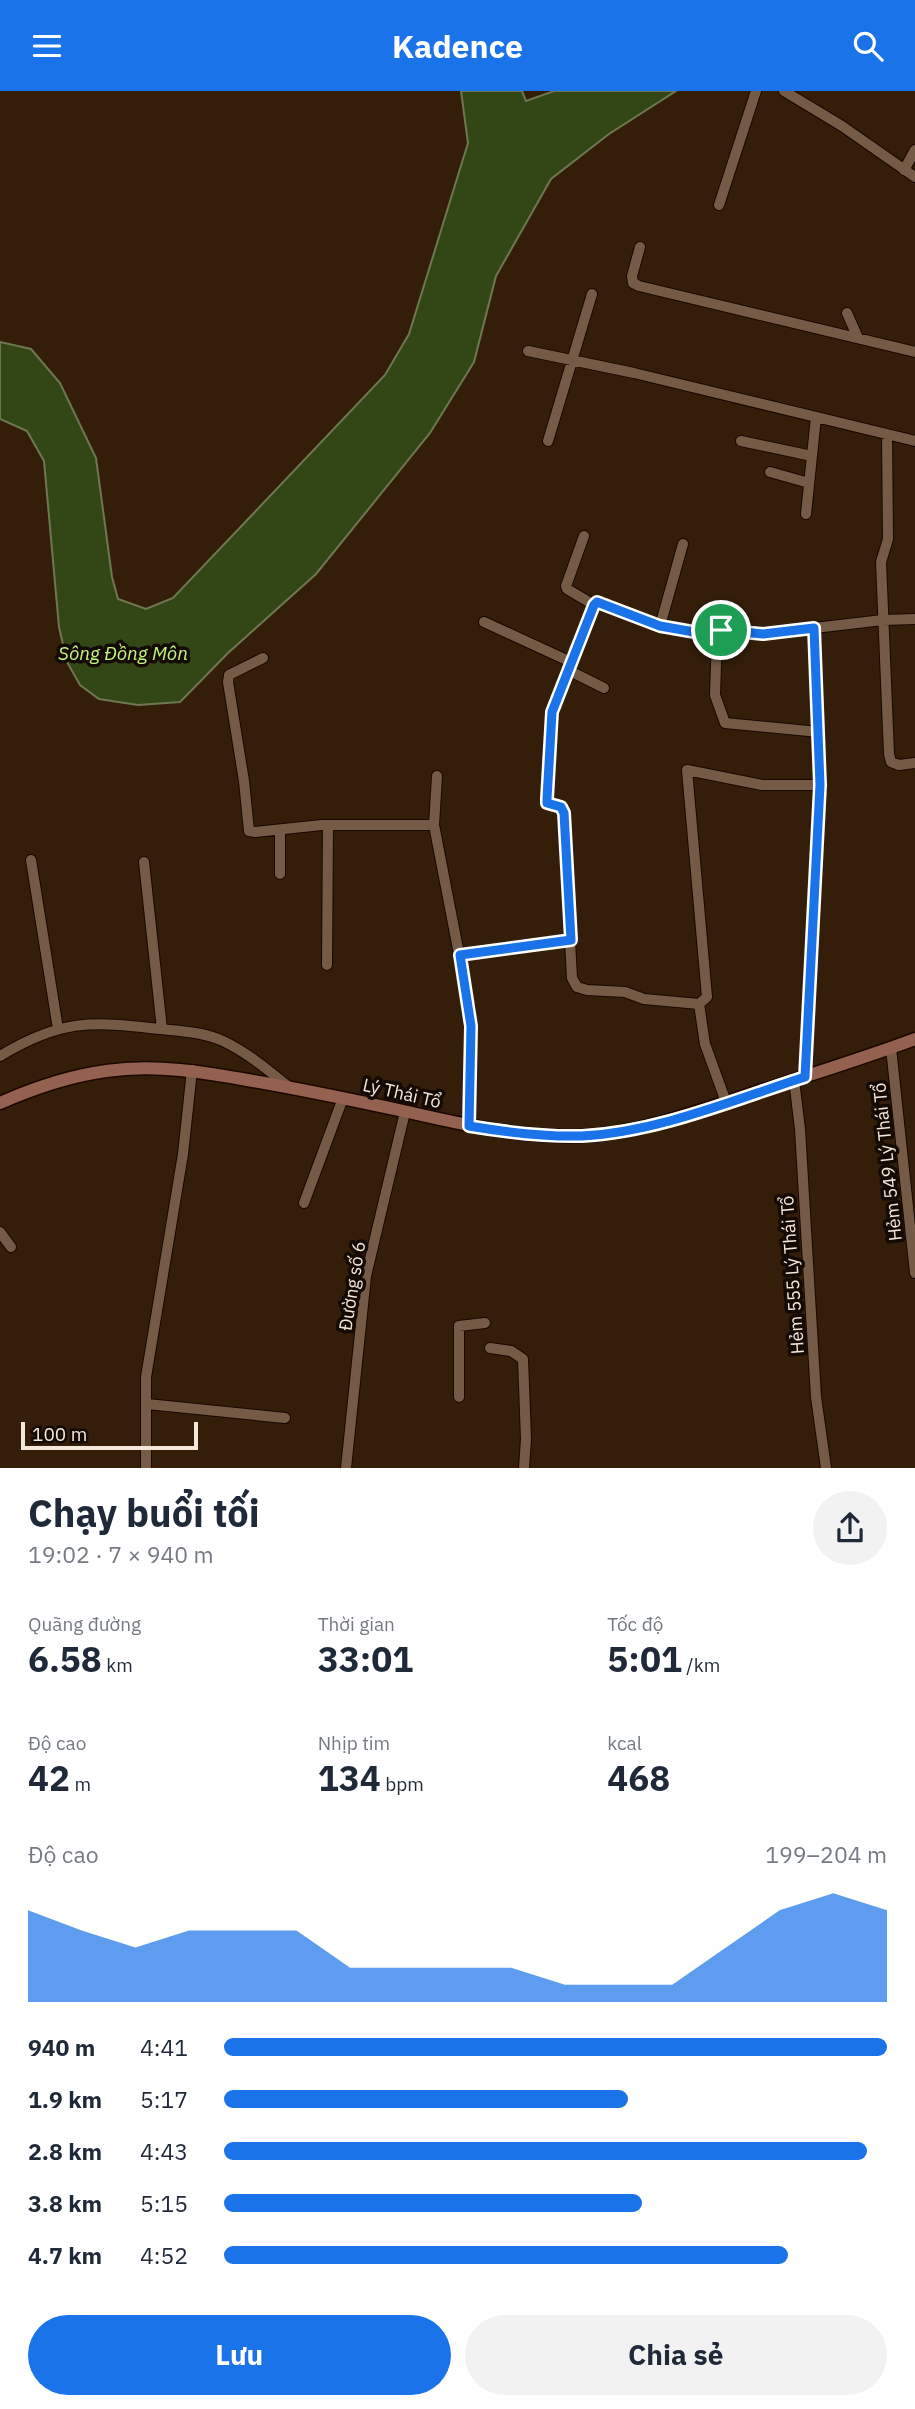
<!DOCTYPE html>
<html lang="vi">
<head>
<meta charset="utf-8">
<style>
  :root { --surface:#fff; --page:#f2f2f3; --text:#1f2937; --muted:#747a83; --accent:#1a73e8 }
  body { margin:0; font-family:"IBM Plex Sans",sans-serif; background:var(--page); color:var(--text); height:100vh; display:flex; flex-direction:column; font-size:26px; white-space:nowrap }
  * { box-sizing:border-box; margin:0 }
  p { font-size:23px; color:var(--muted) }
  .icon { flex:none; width:38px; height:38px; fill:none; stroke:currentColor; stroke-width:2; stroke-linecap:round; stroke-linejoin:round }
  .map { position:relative; height:1377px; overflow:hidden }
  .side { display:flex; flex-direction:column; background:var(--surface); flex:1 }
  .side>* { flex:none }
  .scale { position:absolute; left:21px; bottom:18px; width:177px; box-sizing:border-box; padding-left:7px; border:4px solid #f6e7db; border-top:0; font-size:19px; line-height:24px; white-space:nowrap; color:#f6e7db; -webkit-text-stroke:5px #140a04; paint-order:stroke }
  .pin { position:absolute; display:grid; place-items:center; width:60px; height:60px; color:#fff; margin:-30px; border:4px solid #fff; border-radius:50%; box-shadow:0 2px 7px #0007 }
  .round { display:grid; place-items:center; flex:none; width:74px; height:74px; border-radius:37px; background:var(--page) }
  .overview { display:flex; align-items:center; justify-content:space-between; height:119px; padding:0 28px }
  h1 { font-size:38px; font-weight:700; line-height:52px }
  .figures { display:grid; grid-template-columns:repeat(3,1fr); gap:10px; height:119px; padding:7px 28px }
  .figures div { display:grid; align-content:center }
  .figures b { font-size:35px; font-weight:700 }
  .figures small { font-size:19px; font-weight:400 }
  .figures p { font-size:19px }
  .chart { height:196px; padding:14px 28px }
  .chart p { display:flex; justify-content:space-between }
  .chart svg { width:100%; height:126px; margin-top:7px; fill:var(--accent); opacity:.7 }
  .primary-button { display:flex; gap:14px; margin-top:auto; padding:14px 28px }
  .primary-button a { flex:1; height:80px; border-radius:42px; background:var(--accent); color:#fff; font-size:28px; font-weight:700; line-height:80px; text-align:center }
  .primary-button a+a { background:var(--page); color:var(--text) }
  ul { padding:0 28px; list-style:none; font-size:23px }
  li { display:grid; grid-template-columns:112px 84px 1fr; align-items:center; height:52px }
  li i { height:18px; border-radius:9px; background:var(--accent) }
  header { display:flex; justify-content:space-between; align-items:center; height:91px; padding:0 28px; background:var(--accent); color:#fff; font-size:32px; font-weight:700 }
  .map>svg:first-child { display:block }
</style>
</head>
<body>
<header><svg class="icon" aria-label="menu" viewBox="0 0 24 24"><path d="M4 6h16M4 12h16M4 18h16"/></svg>Kadence<svg class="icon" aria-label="search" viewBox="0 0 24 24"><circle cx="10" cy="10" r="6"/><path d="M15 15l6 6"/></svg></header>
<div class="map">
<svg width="915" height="1377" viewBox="0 0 915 1377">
  <rect width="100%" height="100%" fill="#341e0a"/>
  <path fill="#334716" stroke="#6e7751" stroke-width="2" d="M 461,0 L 522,0 L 526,10 L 554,0 L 676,0 L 609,43 L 551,88 L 496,185 L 474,271 L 430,342 L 316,483 L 228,562 L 180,611 L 138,614 L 99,608 L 80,594 L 67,571 L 59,536 L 44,370 L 27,340 L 0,328 L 0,251 L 31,258 L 60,292 L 96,367 L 112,486 L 118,508 L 146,518 L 173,507 L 385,284 L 409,243 L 468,52 Z"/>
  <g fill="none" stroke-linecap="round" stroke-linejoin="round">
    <defs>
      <path id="street" d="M 784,0 L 842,35 L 915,86
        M 904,79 L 915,59
        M 719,114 L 756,0
        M 640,156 L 632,185 L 633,192 L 639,195 L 915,261
        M 847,222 L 858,247
        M 528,260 L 634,282 L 915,350
        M 887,343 L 888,448 L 881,471 L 889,663 L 891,671 L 899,674 L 915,672
        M 548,350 L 592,203
        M 741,350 L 812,365
        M 770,381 L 809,392
        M 806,423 L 816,326
        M 584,445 L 566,495 L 567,498 L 594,514
        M 484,531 L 571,571
        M 660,535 L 683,453
        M 717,545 L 715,604 L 725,632 L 819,641
        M 263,567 L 229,584 L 228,591 L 244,690 L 249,740 L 255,741 L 322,734 L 434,734
        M 568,579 L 604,597
        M 437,685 L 434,734 L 470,920 L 469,1035
        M 819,694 L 762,694 L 687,679 L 707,906 L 699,913 L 644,908 L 625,901 L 587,899 L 577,896 L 572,887 L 563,718 L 547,712 L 547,708 L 552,621 L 594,514 L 597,511 L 602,512 L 660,535 L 717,545 L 721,539 L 763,543 L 883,529 L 915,528
        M 31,769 L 58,938
        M 144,771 L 162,938
        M 280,783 L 280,739
        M 460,864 L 571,849
        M 327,874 L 328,734
        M 699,913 L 705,953 L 726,1011
        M 891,957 L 915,1182
        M 0,965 C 61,928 91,930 160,938 C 181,940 203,941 223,950 C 248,962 268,979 289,996
        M 805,986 L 819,694 L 814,537
        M 794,989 L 800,1038 L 816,1306 L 826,1377
        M 304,1112 L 343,1007
        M 0,1141 L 11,1156
        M 490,1257 L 511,1260 L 523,1268 L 526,1348 L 524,1377
        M 459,1306 L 459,1235 L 485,1232
        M 147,1313 L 285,1327
        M 146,1377 L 146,1286 L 183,1063 L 192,979
        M 346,1377 L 366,1185 L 405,1021"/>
      <path id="secondary" d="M 0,1012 C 34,997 69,985 106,980 C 156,973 204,981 253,990 C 305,999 357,1010 408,1021 C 465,1034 522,1047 581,1045 C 642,1042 702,1019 760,1000 C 812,983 864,967 915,948"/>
    </defs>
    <use href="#street" stroke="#1a0700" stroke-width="12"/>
    <use href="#secondary" stroke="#1a0700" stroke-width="15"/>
    <use href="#street" stroke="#755b46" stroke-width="10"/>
    <use href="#secondary" stroke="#94604f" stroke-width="12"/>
  </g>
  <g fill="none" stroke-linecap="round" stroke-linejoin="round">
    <defs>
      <path id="route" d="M 597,511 L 660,535 L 717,545 L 721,539 L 763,543 L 814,537 L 820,694 L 805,986 C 733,1009 658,1041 582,1045 C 545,1046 505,1041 469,1035 L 471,935 L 460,864 L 571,849 L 564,722 L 561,716 L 547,712 L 547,708 L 552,621 L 594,514 Z"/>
    </defs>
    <use href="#route" stroke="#fff" stroke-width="14"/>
    <use href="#route" stroke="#1a73e8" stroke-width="9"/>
  </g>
  <g text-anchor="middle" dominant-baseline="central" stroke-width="7" stroke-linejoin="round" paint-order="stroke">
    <g font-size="18" fill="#f6e7db" stroke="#140a04">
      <text transform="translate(402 1002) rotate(13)">Lý Thái Tổ</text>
      <text transform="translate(887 1071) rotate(-96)">Hẻm 549 Lý Thái Tổ</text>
      <text transform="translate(792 1184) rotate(-94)">Hẻm 555 Lý Thái Tổ</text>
      <text transform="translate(352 1195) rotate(-81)">Đường số 6</text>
    </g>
    <g font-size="19" font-style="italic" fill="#c2f67f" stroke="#140a04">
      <text x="123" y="562">Sông Đồng Môn</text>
    </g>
  </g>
</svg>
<div class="scale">100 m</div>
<div class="pin" style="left:721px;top:539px;background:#1e9e55"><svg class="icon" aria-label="arrive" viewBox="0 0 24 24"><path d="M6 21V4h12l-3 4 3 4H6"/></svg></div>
</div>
<section class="side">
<div class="overview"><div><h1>Chạy buổi tối</h1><p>19:02 · 7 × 940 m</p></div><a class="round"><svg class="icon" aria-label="share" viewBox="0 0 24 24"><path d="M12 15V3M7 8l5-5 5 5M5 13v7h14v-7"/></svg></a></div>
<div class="figures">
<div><p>Quãng đường</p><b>6.58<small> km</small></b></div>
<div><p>Thời gian</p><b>33:01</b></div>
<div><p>Tốc độ</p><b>5:01<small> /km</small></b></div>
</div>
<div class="figures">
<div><p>Độ cao</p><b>42<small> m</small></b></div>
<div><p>Nhịp tim</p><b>134<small> bpm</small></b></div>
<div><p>kcal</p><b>468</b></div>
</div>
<div class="chart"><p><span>Độ cao</span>199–204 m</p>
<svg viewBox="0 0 160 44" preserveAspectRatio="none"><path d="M0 44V12L10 19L20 25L30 19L40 19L50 19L60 32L70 32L80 32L90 32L100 38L110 38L120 38L130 25L140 12L150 6L160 12V44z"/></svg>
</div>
<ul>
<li><b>940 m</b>4:41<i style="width:100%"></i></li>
<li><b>1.9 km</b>5:17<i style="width:61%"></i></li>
<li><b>2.8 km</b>4:43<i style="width:97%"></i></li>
<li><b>3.8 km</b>5:15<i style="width:63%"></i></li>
<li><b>4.7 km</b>4:52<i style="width:85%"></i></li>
</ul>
<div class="primary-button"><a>Lưu</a><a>Chia sẻ</a></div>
</section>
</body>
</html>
